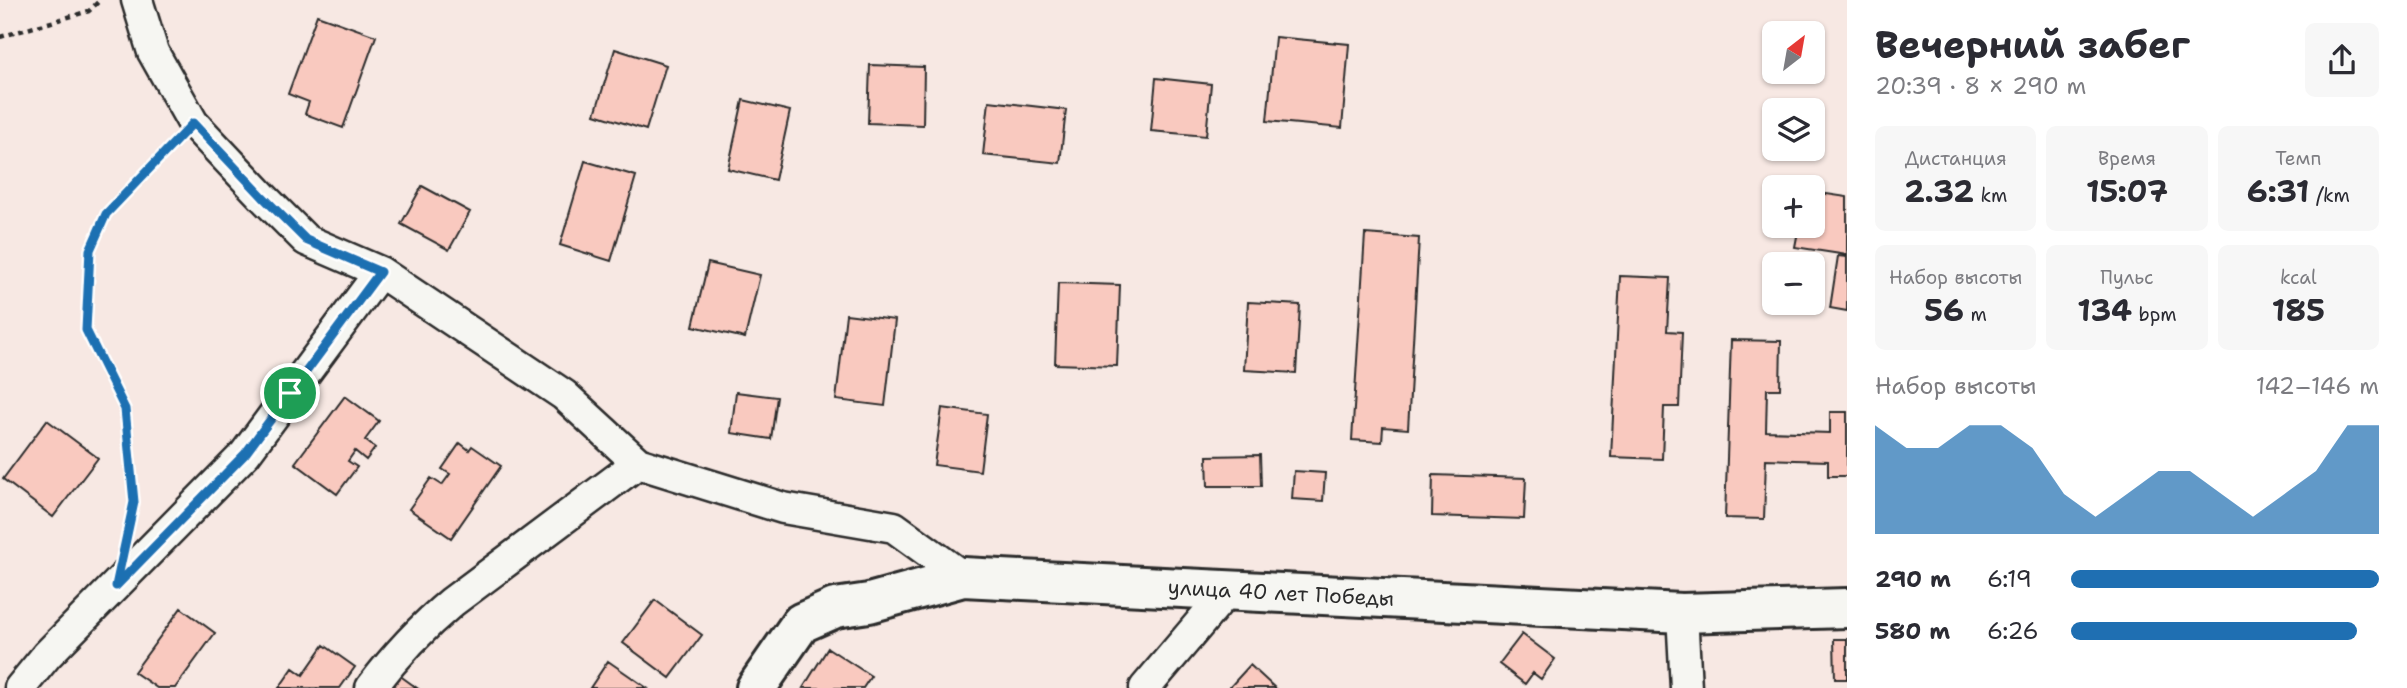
<!DOCTYPE html>
<html lang="ru">
<head>
<meta charset="utf-8">
<style>
  :root { --surface:#fff; --page:#f7f7f7; --text:#2b2b33; --muted:#7c7c81; --accent:#1f6fb2 }
  body { margin:0; font-family:"Shantell Sans",sans-serif; background:var(--page); color:var(--text); height:100vh; display:flex; flex-direction:column; font-size:26px; white-space:nowrap }
  * { box-sizing:border-box; margin:0 }
  p { font-size:23px; color:var(--muted) }
  .icon { flex:none; width:38px; height:38px; fill:none; stroke:currentColor; stroke-width:2; stroke-linecap:round; stroke-linejoin:round }
  .map { position:relative; flex:1; overflow:hidden }
  .details { display:flex; flex-direction:column; background:var(--surface); width:560px }
  .details>* { flex:none }
  .needle { width:46px; rotate:31deg }
  .buttons { position:absolute; left:1762px; top:21px; display:grid; gap:14px }
  .buttons a { display:grid; place-items:center; width:63px; height:63px; border-radius:10px; background:var(--surface); box-shadow:0 2px 5px #0004; font-size:35px }
  .pin { position:absolute; display:grid; place-items:center; width:60px; height:60px; color:#fff; margin:-30px; border:4px solid #fff; border-radius:50%; box-shadow:0 2px 7px #0007 }
  .round { display:grid; place-items:center; flex:none; width:74px; height:74px; border-radius:10px; background:var(--page) }
  .summary { display:flex; align-items:center; justify-content:space-between; height:119px; padding:0 28px }
  h1 { font-size:38px; font-weight:700; line-height:52px }
  .figures { display:grid; grid-template-columns:repeat(3,1fr); gap:10px; height:119px; padding:7px 28px }
  .figures div { display:grid; align-content:center; border-radius:10px; background:var(--page); text-align:center }
  .figures b { font-size:30px; font-weight:700 }
  .figures small { font-size:19px; font-weight:400 }
  .figures p { font-size:19px }
  .chart { height:196px; padding:14px 28px }
  .chart p { display:flex; justify-content:space-between }
  .chart svg { width:100%; height:126px; margin-top:7px; fill:var(--accent); opacity:.7 }
  ul { padding:0 28px; list-style:none; font-size:23px }
  li { display:grid; grid-template-columns:112px 84px 1fr; align-items:center; height:52px }
  li i { height:18px; border-radius:9px; background:var(--accent) }
  main { display:flex; flex:1; min-height:0 }
  .map>svg:first-child { display:block }
</style>
</head>
<body>
<main>
<div class="map">
<svg width="1847" height="688" viewBox="0 0 1847 688">
  <rect width="100%" height="100%" fill="#f7e8e3"/>
  <filter id="ink" filterUnits="userSpaceOnUse"><feTurbulence type="fractalNoise" baseFrequency=".0143" numOctaves="2"/><feDisplacementMap in="SourceGraphic" scale="14" xChannelSelector="R" yChannelSelector="G"/><feConvolveMatrix kernelMatrix="1 2 1 2 8 2 1 2 1" color-interpolation-filters="sRGB"/></filter>
  <g filter="url(#ink)">
    <path fill="#f9c9bf" stroke="#2b2b2b" stroke-width="2" d="M 317,15 L 376,36 L 343,128 L 305,114 L 309,102 L 288,94 Z
      M 1275,37 L 1349,44 L 1342,128 L 1267,121 Z
      M 615,49 L 666,65 L 646,130 L 595,114 Z
      M 870,65 L 924,67 L 923,125 L 868,123 Z
      M 1156,78 L 1211,84 L 1206,136 L 1151,131 Z
      M 743,100 L 790,111 L 775,180 L 728,169 Z
      M 989,101 L 1066,110 L 1060,163 L 983,155 Z
      M 585,161 L 636,176 L 611,261 L 560,245 Z
      M 422,186 L 470,212 L 449,250 L 401,224 Z
      M 1813,192 L 1847,197 L 1847,255 L 1795,247 L 1799,226 L 1813,226 Z
      M 1365,234 L 1419,238 L 1408,429 L 1383,427 L 1382,442 L 1352,440 Z
      M 1838,256 L 1847,257 L 1847,311 L 1830,308 Z
      M 708,263 L 760,275 L 745,338 L 693,326 Z
      M 1620,276 L 1670,278 L 1667,331 L 1682,332 L 1679,407 L 1664,407 L 1662,459 L 1611,457 Z
      M 1058,283 L 1120,285 L 1117,366 L 1055,364 Z
      M 1248,302 L 1300,305 L 1296,373 L 1244,370 Z
      M 846,314 L 895,320 L 885,406 L 836,400 Z
      M 1731,340 L 1781,341 L 1780,389 L 1767,389 L 1766,431 L 1830,433 L 1830,412 L 1847,412 L 1847,476 L 1828,476 L 1828,461 L 1766,459 L 1764,519 L 1725,518 Z
      M 736,392 L 777,397 L 771,439 L 731,433 Z
      M 345,396 L 379,421 L 365,440 L 375,448 L 366,460 L 355,451 L 348,461 L 357,467 L 337,494 L 295,463 Z
      M 942,408 L 987,414 L 980,471 L 934,465 Z
      M 47,420 L 98,458 L 53,517 L 3,479 Z
      M 460,443 L 469,450 L 472,446 L 501,466 L 451,538 L 409,509 L 431,478 L 442,485 L 450,474 L 442,469 Z
      M 1260,455 L 1261,486 L 1208,486 L 1207,456 Z
      M 1294,471 L 1325,473 L 1323,501 L 1292,499 Z
      M 1433,475 L 1526,478 L 1524,519 L 1432,516 Z
      M 655,600 L 702,635 L 670,678 L 623,643 Z
      M 181,608 L 215,633 L 175,688 L 157,688 L 134,672 Z
      M 1522,634 L 1555,659 L 1541,679 L 1533,673 L 1525,684 L 1499,664 Z
      M 1834,639 L 1847,639 L 1847,679 L 1835,679 Z
      M 324,645 L 355,667 L 340,688 L 279,688 L 293,668 L 303,675 Z
      M 828,648 L 871,676 L 863,688 L 803,688 Z
      M 608,661 L 647,688 L 590,688 Z
      M 1250,665 L 1275,688 L 1229,688 Z
      M 399,675 L 417,688 L 389,688 Z"/>
    <g fill="none" stroke-linecap="round" stroke-linejoin="round">
      <defs>
        <path id="street" d="M 137,0 L 153,52 L 193,123 L 263,197 L 306,240 L 380,272 L 564,395 L 638,463 L 783,508 L 894,527 L 963,577
          M 1682,613 L 1686,688
          M 20,688 L 47,655 L 245,454 L 380,272
          M 371,688 C 395,656 421,628 452,602 L 638,463
          M 1145,688 L 1228,590"/>
        <path id="secondary" d="M 756,688 L 801,623 L 835,608 L 869,603 L 963,577 L 1682,613 L 1847,608"/>
      </defs>
      <use href="#street" stroke="#2b2b2b" stroke-width="35"/>
      <use href="#secondary" stroke="#2b2b2b" stroke-width="44"/>
      <path stroke="#2b2b2b" stroke-width="4.5" stroke-dasharray="5 5" stroke-linecap="butt" d="M 0,37 L 89,11 L 100,0
        M 127,533 L 134,502 L 125,409 L 87,330 L 91,250 L 106,214 L 175,142"/>
      <use href="#street" stroke="#f6f6f2" stroke-width="30"/>
      <use href="#secondary" stroke="#f6f6f2" stroke-width="38"/>
    </g>
  </g>
  <g fill="none" stroke-linecap="round" stroke-linejoin="round" filter="url(#ink)">
    <defs>
      <path id="route" d="M 193,123 L 263,197 L 306,240 L 380,272 L 245,454 L 116,586 L 134,502 L 125,409 L 86,330 L 90,250 L 106,214 Z"/>
    </defs>
    <use href="#route" stroke="#fff" stroke-width="14"/>
    <use href="#route" stroke="#1f6fb2" stroke-width="9"/>
  </g>
  <g text-anchor="middle" dominant-baseline="central" stroke-width="7" stroke-linejoin="round" paint-order="stroke">
    <g font-size="21" fill="#2b2b2b" stroke="#f6f6f2">
      <text transform="translate(1281 593) rotate(3)">улица 40 лет Победы</text>
    </g>
  </g>
</svg>
<div class="buttons">
<a><svg class="needle" viewBox="-14 -14 28 28"><path d="M0-13l5 13h-10z" fill="#e53935"/><path d="M0 13l5-13h-10z" fill="#7c7c81"/></svg></a>
<a><svg class="icon" aria-label="layers" viewBox="0 0 24 24"><path d="M12 4l9 5-9 5-9-5zM3 14l9 5 9-5"/></svg></a>
<a>+</a>
<a>−</a>
</div>
<div class="pin" style="left:290px;top:393px;background:#1e9e55"><svg class="icon" aria-label="arrive" viewBox="0 0 24 24"><path d="M6 21V4h12l-3 4 3 4H6"/></svg></div>
</div>
<section class="details">
<div class="summary"><div><h1>Вечерний забег</h1><p>20:39 · 8 × 290 m</p></div><a class="round"><svg class="icon" aria-label="share" viewBox="0 0 24 24"><path d="M12 15V3M7 8l5-5 5 5M5 13v7h14v-7"/></svg></a></div>
<div class="figures">
<div><p>Дистанция</p><b>2.32<small> km</small></b></div>
<div><p>Время</p><b>15:07</b></div>
<div><p>Темп</p><b>6:31<small> /km</small></b></div>
</div>
<div class="figures">
<div><p>Набор высоты</p><b>56<small> m</small></b></div>
<div><p>Пульс</p><b>134<small> bpm</small></b></div>
<div><p>kcal</p><b>185</b></div>
</div>
<div class="chart"><p><span>Набор высоты</span>142–146 m</p>
<svg viewBox="0 0 160 44" preserveAspectRatio="none"><path d="M0 44V6L10 14L20 14L30 6L40 6L50 14L60 30L70 38L80 30L90 22L100 22L110 30L120 38L130 30L140 22L150 6L160 6V44z"/></svg>
</div>
<ul>
<li><b>290 m</b>6:19<i style="width:100%"></i></li>
<li><b>580 m</b>6:26<i style="width:93%"></i></li>
</ul>
</section>
</main>
</body>
</html>
